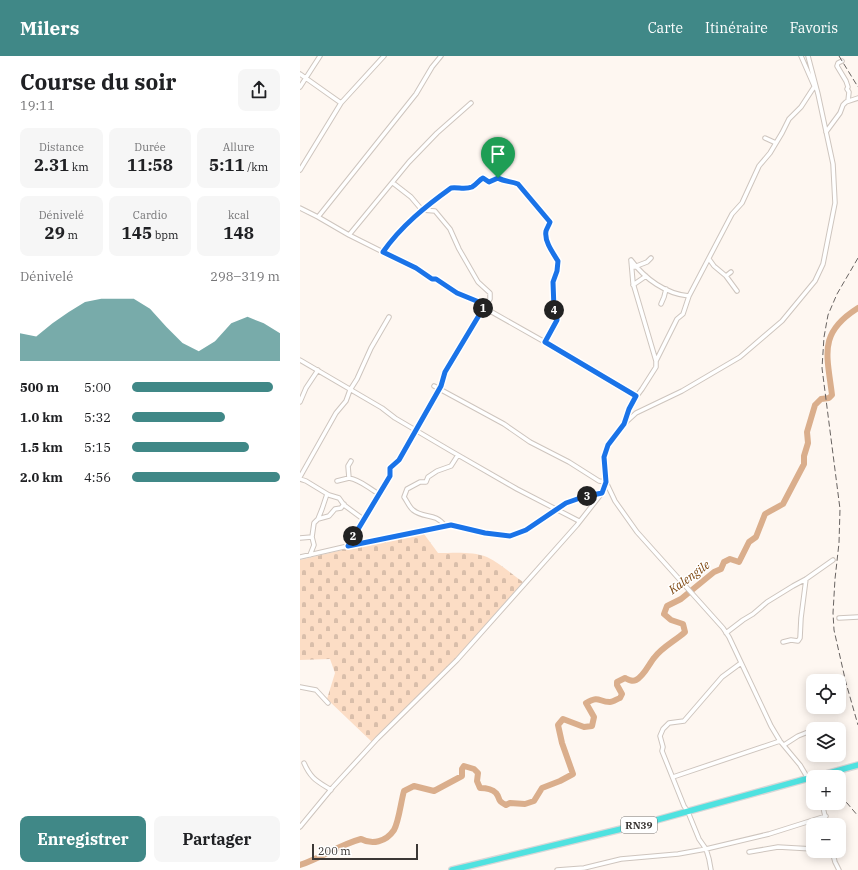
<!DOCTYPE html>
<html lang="fr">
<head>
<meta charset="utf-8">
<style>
  :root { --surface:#fff; --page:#f6f6f6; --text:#202124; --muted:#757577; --accent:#408887 }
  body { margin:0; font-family:"IBM Plex Serif",serif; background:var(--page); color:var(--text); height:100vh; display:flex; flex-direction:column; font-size:15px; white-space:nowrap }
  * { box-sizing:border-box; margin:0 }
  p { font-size:13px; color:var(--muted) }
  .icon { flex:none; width:22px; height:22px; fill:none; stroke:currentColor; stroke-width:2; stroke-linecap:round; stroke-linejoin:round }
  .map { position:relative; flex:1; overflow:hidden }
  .details { display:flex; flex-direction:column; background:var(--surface); width:300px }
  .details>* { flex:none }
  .buttons { position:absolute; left:506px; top:618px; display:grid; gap:8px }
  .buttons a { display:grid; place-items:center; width:40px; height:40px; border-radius:8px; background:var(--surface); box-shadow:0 2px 10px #0003; font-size:20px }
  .scale { position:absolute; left:12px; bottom:10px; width:106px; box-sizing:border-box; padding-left:4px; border:2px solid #3c3836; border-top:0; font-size:11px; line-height:14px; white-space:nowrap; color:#3c3836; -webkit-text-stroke:3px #fff; paint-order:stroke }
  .pin { position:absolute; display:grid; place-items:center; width:34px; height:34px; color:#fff; margin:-41px -17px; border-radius:50% 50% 50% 0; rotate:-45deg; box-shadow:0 0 4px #0007 }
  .pin .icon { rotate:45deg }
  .km { position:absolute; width:20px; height:20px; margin:-10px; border-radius:50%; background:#222; color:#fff; font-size:11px; line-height:20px; text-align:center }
  .round { display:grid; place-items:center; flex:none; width:42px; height:42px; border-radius:8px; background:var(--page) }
  .headline { display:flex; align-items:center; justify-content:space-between; height:68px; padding:0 20px }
  h1 { font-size:22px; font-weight:700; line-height:30px }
  .stats { display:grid; grid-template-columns:repeat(3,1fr); gap:6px; height:68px; padding:4px 20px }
  .stats div { display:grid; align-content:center; border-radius:8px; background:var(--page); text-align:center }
  .stats b { font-size:17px; font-weight:700 }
  .stats small { font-size:11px; font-weight:400 }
  .stats p { font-size:11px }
  .chart { height:112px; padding:8px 20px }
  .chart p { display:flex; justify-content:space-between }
  .chart svg { width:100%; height:72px; margin-top:4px; fill:var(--accent); opacity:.7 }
  .button { display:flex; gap:8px; margin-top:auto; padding:8px 20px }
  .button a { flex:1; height:46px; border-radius:8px; background:var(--accent); color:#fff; font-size:16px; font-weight:700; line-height:46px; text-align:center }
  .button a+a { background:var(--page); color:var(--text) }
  ul { padding:0 20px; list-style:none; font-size:13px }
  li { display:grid; grid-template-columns:64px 48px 1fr; align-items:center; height:30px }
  li i { height:10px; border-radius:5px; background:var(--accent) }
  header { display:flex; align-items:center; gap:24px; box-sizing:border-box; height:56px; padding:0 20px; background:var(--accent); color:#fff }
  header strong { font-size:19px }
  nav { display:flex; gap:22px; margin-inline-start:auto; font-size:14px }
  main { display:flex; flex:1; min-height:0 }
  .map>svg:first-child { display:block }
</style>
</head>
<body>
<header>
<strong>Milers</strong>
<nav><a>Carte</a><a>Itinéraire</a><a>Favoris</a></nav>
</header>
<main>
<section class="details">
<div class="headline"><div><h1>Course du soir</h1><p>19:11</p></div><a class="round"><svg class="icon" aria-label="share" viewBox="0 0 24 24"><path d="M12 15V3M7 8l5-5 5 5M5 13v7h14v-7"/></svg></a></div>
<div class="stats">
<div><p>Distance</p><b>2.31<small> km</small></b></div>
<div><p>Durée</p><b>11:58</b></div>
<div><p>Allure</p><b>5:11<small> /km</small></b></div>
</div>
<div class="stats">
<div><p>Dénivelé</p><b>29<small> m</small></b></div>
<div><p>Cardio</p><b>145<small> bpm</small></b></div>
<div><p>kcal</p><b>148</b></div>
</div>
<div class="chart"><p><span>Dénivelé</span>298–319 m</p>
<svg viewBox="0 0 160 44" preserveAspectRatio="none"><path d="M0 44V27L10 29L20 21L30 14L40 8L50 6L60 6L70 6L80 12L90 23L100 33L110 38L120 32L130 21L140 17L150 21L160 27V44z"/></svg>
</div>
<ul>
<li><b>500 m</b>5:00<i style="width:95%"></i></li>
<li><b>1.0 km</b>5:32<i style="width:63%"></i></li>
<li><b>1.5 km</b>5:15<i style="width:79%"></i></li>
<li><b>2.0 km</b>4:56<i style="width:100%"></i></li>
</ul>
<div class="button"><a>Enregistrer</a><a>Partager</a></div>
</section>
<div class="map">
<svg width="558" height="814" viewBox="0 0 558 814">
  <defs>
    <pattern id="cemetery-stones" width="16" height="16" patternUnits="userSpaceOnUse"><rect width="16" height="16" fill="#fcddc5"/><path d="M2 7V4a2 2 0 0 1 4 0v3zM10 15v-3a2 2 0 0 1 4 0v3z" fill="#d9beaa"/></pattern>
  </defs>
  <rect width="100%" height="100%" fill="#fef7f1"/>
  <path fill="url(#cemetery-stones)" d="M 124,478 L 138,497 C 153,497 172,495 187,501 C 200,507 211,518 223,526 L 155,603 L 72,686 L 27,643 L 35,617 L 30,603 L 0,604 L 0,504 L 68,488 Z"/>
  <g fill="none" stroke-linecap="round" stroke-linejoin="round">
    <path stroke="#daae8c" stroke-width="6" d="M 0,809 C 21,802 39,789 61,783 C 72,789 86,786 94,774 C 99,765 101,745 104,735 L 114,730 L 134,735 L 162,720 L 162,713 L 164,710 L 174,713 L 178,717 L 177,725 L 180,732 C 185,732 192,733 196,737 C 201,743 196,744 206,749 L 210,747 L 225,748 L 234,745 L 242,732 L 260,725 L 273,718 L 262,687 L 258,669 L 263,663 L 284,671 L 292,670 L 294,661 L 286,647 C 300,639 298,646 310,646 C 313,646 317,643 320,642 L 322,638 L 317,629 L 317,626 L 325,622 C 329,624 332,626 336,624 C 344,620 349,608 354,602 C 362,591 375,585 385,576 L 383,568 L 371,564 L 364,558 L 367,550 L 381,543 L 414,516 L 421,513 L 424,506 L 430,503 L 439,506 L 449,486 L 456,481 L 465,458 L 483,448 L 504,408 L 504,400 L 508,387 L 507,376 L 515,349 L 521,343 L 529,342 L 532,339 C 527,298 518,277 558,252"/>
    <defs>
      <path id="minor" d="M 501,0 L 515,32
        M 508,0 L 518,38 L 533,108 L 535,147 L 523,208 L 515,225 L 482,265 L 440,301 L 382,335 L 336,357 L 324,368 L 307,389 L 304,401 L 306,426 L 315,445 L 337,476 L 423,572 L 429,581 L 471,670 L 480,685 L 500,709 L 513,731
        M 542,5 L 538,7 L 537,10 L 546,25 L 548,31 L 547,33 L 549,36 L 548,45
        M 0,18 L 41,47
        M 0,31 L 20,0
        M 526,76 L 540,57 L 543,49 L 546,46 L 558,42
        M 465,82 L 476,87
        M 0,114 L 41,47 L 84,0
        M 93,127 L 111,141 L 122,154 L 135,155 L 150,173 L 159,193 L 178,226 L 190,237 L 190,243 L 185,252
        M 0,152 L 18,161 L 49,179 L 103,206 L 117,212 L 132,223 L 136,223 L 157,237 L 179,246 L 183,251 L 266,298 L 336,340
        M 18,161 L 116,38 L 132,11 L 141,0
        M 49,179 L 109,106 L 137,77 L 171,47
        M 83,196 C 101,170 126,150 151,132 C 157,131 164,133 170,131 C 182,127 175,120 189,126 L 198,122 C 205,126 211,125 218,128 L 250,166 C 249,169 247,172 246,175 C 244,185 253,197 258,205 L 257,215 L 253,226 L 253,253 L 257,262 L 256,267 L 245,286
        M 409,203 L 414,210 L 426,220 L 437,235
        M 331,204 L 333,227 L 356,305
        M 331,204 C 345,223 366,238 389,240
        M 334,211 L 347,206 L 351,202
        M 426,220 L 431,216
        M 333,229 L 346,220
        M 361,248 L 364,241 L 366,233
        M 0,304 L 82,352 L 95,362 L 151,395 L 217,433 L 279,465
        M 0,346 L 6,332 L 18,314
        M 324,368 L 325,362 L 333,345 L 342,333 L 356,311 L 356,305 L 377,263 L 383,258 L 389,240 L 432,158 L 442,147 L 459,110 L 470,97 L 482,77 L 489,63 L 501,51 L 514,31
        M 0,421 L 36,357 L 46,345 L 50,334 L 57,323 L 71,292 L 89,261
        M 49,422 C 61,424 68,432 79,438
        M 0,423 L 6,425 L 29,439 L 39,442 L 44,449 L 63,463
        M 37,425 L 49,422 L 48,410 L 51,405
        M 18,463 L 22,453 L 27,438
        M 145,470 C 135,456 124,463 113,454 C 109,451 107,445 104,441 L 107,433 L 120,426 L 126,426 L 128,421 L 137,415 L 151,410 L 158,399
        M 12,481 L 14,467 L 18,463 L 29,460 L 35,453 L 41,452 L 44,448
        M 0,482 L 12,481 L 14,489 L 10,499
        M 48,490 L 90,420 L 90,412 L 99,404 L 141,331 L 145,316 L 183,251
        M 0,501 L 48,490 L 151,469 L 185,477 L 210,480 L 226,474 L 266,447 L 283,441 L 302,437
        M 539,562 L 558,561
        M 426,577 L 443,564 L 453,558 L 467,546 L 493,530 L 506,523 L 533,504
        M 483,586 L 491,584 L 498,585 L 500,582 L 501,562 L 506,523
        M 0,631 L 16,634 L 28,647
        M 484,689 L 498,680 L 513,674
        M 4,707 C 11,723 17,725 31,734
        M 373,721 L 480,685
        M 522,747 L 527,769
        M 0,771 L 33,731 L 77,683 L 157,604 L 277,469 L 302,437 L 306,426 L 299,425 L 269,406 L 230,386 L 204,368 L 134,330
        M 532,795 L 535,806 L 539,814
        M 449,796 L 478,791 L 513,793
        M 257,814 L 284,812 L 321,803 L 378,798 L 406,793 L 469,778 L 526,760
        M 411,814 L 409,803 L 406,793 L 399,783 L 388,756 L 384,750 L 362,695 L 363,691 L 360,680 L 363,673 L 369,667 L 384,665 L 422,621 L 441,607"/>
      <path id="trunk" d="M 515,721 L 558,709
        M 152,814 L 342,768 L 513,721"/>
    </defs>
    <use href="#minor" stroke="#cec5be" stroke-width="5.5"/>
    <use href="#trunk" stroke="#d8d7d7" stroke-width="8"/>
    <use href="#minor" stroke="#fff" stroke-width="3.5"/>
    <use href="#trunk" stroke="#4fe2e0" stroke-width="5.5"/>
    <path stroke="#686361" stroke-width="1" stroke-dasharray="6 3" stroke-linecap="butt" d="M 539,0 L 558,31
      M 558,202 L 537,238 L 528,259 L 524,281 L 522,312 L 540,453 L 539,487 L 535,523 L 533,557 L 534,574 L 546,627 L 558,669
      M 539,741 L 547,747 L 558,760"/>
  </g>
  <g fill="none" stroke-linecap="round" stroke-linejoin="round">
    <defs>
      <path id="route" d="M 183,122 L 189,126 L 198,122 C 205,126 211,125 218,128 L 250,166 C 249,169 247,172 246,175 C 244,185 253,197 258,205 L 257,215 L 253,226 L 254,253 L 257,260 L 257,264 L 245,286 L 336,340 L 329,353 L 324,368 L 308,389 L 304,401 L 306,426 L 302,437 L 283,441 L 266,447 L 226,474 L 210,480 L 185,477 L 151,469 L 48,490 L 90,420 L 90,412 L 99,404 L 141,330 L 145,316 L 184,251 L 179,246 L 157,237 L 136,223 L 132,223 L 116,212 L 83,196 C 101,170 126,150 151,132 C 158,131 165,134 172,131 C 176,129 179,124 183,122 Z"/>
    </defs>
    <use href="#route" stroke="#fff" stroke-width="8"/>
    <use href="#route" stroke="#1a73e8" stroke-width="5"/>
  </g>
  <g text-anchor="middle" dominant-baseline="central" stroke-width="3" stroke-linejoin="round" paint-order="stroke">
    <rect fill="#fff" stroke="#767472" stroke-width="1" x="321" y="761" width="36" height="16" rx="3"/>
    <g font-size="10" font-weight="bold" fill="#3c3836">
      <text x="339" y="769">RN39</text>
    </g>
    <g font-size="12" font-style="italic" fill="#7f4811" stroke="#fff">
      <text transform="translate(389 521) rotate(-36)">Kalengile</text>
    </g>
  </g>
</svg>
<div class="buttons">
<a><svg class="icon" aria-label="locate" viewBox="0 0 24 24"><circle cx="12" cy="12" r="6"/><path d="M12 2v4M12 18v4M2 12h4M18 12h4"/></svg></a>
<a><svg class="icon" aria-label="layers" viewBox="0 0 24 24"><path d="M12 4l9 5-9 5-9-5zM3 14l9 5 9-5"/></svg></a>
<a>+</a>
<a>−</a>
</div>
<div class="scale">200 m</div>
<div class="pin" style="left:198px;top:122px;background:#1e9e55"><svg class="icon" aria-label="arrive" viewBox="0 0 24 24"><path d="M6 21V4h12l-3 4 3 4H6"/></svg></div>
<b class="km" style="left:183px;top:252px">1</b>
<b class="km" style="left:53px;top:480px">2</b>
<b class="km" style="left:287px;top:440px">3</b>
<b class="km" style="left:254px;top:254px">4</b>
</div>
</main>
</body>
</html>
